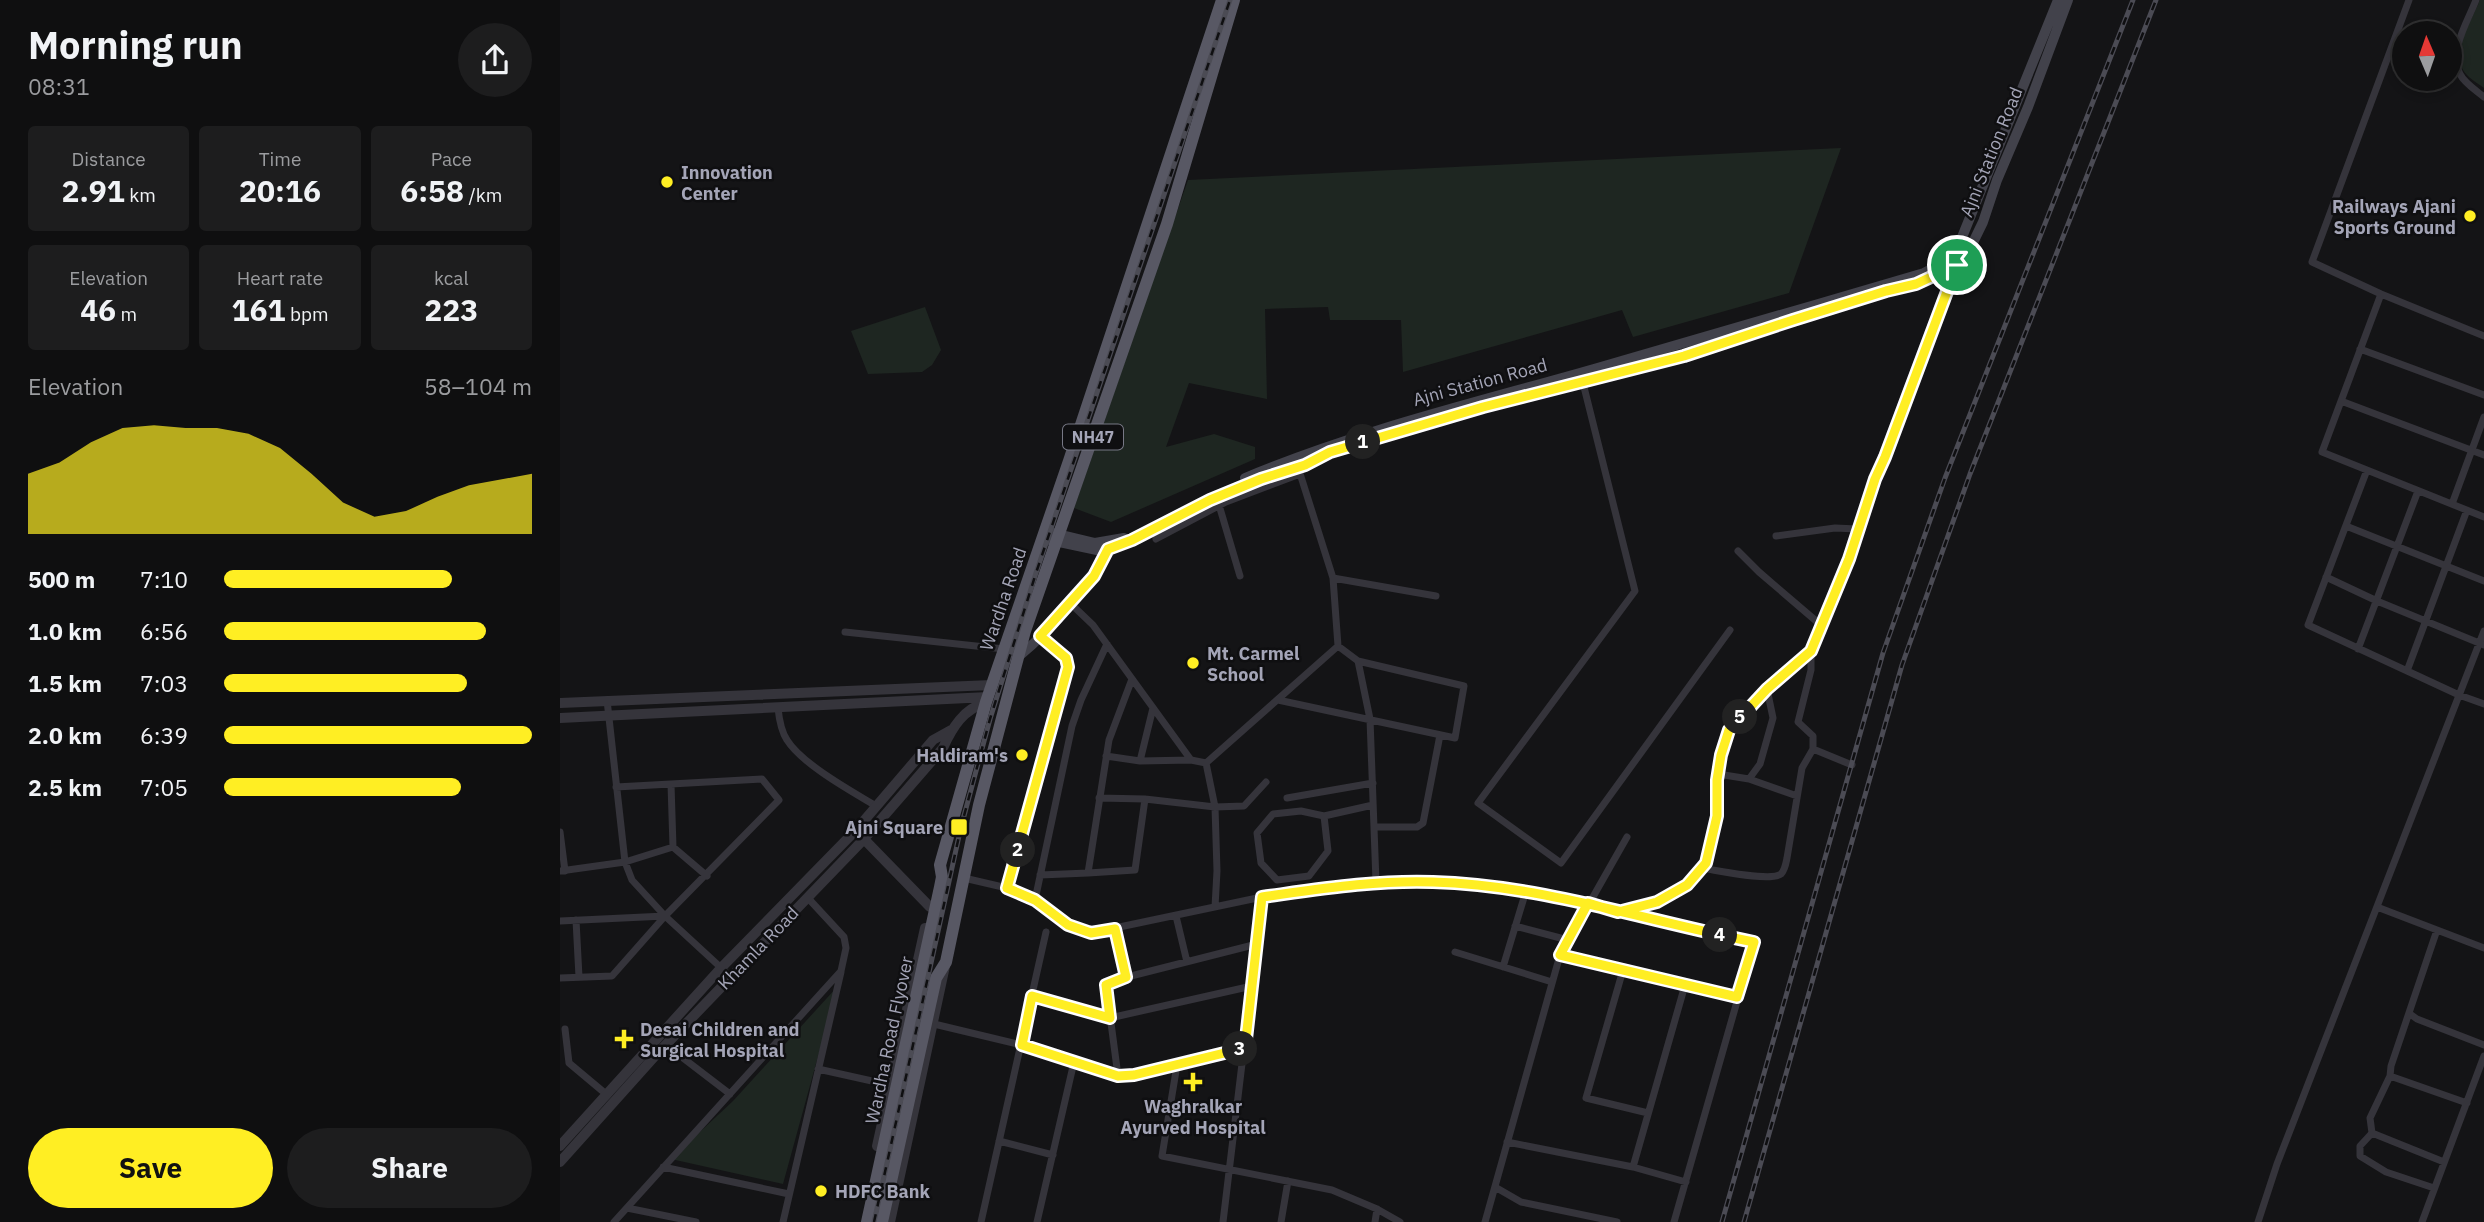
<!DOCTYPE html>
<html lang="en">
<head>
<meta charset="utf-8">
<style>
  :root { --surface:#0f0f10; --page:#1d1d1e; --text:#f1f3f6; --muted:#9b9c9f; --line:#2f2f30; --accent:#ffee23 }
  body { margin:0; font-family:"IBM Plex Sans",sans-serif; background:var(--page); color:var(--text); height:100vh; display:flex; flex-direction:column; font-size:26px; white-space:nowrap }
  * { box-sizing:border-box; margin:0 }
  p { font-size:23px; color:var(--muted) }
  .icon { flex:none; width:38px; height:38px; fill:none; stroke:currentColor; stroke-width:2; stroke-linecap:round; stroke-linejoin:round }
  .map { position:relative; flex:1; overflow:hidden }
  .panel { display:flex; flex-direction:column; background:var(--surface); width:560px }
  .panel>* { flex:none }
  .needle { width:46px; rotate:358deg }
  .tools { position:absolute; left:1832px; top:21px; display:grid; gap:14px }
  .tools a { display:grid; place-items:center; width:70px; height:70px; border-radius:50%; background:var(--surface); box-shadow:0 4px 10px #0003,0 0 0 2px var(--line); font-size:35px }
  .pin { position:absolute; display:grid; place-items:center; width:60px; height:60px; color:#fff; margin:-30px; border:4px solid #fff; border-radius:50%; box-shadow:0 2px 7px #0007 }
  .km { position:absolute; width:35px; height:35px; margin:-18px; border-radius:50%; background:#222; color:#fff; font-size:19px; line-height:35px; text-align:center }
  .round { display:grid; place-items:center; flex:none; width:74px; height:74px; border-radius:37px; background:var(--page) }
  .summary { display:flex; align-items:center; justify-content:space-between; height:119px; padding:0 28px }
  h1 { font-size:38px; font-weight:700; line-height:52px }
  .figures { display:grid; grid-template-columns:repeat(3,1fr); gap:10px; height:119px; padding:7px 28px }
  .figures div { display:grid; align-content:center; border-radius:7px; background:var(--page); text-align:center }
  .figures b { font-size:30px; font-weight:700 }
  .figures small { font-size:19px; font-weight:400 }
  .figures p { font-size:19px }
  .chart { height:196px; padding:14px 28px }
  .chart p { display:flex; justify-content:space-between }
  .chart svg { width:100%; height:126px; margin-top:7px; fill:var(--accent); opacity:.7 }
  .action { display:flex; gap:14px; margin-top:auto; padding:14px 28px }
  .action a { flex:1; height:80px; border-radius:42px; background:var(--accent); color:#111; font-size:28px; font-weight:700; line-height:80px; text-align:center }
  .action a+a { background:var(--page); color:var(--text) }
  ul { padding:0 28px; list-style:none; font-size:23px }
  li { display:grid; grid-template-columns:112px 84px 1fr; align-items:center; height:52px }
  li i { height:18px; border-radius:9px; background:var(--accent) }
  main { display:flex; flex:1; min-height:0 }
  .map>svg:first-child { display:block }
</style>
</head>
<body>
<main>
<section class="panel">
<div class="summary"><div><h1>Morning run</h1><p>08:31</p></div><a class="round"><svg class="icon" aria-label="share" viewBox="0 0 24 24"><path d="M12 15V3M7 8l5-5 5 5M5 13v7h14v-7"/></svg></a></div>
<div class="figures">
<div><p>Distance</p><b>2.91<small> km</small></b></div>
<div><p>Time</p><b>20:16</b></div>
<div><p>Pace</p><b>6:58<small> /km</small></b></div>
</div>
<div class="figures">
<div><p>Elevation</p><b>46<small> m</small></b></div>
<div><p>Heart rate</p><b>161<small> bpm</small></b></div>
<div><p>kcal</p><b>223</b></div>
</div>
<div class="chart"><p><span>Elevation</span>58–104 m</p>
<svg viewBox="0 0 160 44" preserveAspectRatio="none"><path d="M0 44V23L10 19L20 12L30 7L40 6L50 7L60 7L70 9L80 14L90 23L100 33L110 38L120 36L130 31L140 27L150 25L160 23V44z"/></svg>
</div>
<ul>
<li><b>500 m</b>7:10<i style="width:74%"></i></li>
<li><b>1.0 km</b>6:56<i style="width:85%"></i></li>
<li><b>1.5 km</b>7:03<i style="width:79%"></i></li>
<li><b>2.0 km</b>6:39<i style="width:100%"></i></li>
<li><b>2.5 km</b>7:05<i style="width:77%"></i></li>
</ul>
<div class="action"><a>Save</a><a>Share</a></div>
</section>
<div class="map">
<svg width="1924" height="1222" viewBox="0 0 1924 1222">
  <rect width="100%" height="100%" fill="#141416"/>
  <path fill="#1e2621" d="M 1920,0 L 1924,0 L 1924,88 C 1917,83 1907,77 1903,70 C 1891,50 1913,18 1920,0 Z
    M 1281,148 L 1229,293 L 1073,337 L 1062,310 L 843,372 L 841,320 L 770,320 L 768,307 L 705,309 L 707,399 L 629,383 L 606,447 L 654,434 L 695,447 L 695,459 L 551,522 L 514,508 L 628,180 Z
    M 365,307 L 381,350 L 372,365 L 362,372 L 308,374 L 291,331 Z
    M 277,987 L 223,1184 L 111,1159 L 173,1101 Z"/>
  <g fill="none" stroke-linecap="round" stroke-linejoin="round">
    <path stroke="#35343b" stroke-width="7" d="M 1849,0 L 1752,262 L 1821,294 L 1924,336
      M 1916,0 C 1908,21 1888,52 1900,74 C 1904,83 1917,91 1924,97
      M 1821,294 L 1762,452 L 1924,517
      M 1800,349 L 1924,395
      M 1023,383 L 1075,591 L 918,803 L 1001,863 L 1170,630
      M 1781,401 L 1924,455
      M 737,464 L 773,578 L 778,646
      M 1807,470 L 1748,625 L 1899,695 L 1924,704
      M 1892,504 L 1924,417
      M 659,505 L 680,576
      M 1786,526 L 1924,581
      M 1216,536 L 1275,528 L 1297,529
      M 596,539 L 666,502 L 740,474
      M 1178,551 L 1199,572 L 1262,626
      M 1766,577 L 1817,601 L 1924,645
      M 773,578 L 876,596
      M 510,603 L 533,625 L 631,760 L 646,763 L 655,807 L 684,806 L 706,782
      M 285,632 L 444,649
      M 547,644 L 521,700 L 512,726 L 475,900 L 508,925 L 531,933 L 702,897 L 816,882 L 876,882 L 966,891 L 1028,903 L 1057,912 L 1097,902 L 1127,885 L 1146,863 L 1157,816 L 1157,780 L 1162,755 L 1169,730 L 1207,689 L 1251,651 L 1289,559 L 1315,479 L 1397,265
      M 1798,649 L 1858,491
      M 1251,651 L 1251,670 L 1238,722 L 1253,736 L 1253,749 L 1292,765
      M 798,661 L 810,719 L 816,882
      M 1847,671 L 1907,510
      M 47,700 L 65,862 L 72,880 L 105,916 L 170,976
      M 718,700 L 895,738 L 904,686 L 798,661 L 778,646
      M 218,708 C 219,718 221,731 227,740 C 242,764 291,791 316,806
      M 546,756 L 580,761 L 631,760
      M 580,761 L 593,708
      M 646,763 L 778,646
      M 1158,774 L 1189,779 L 1200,764 L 1213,718 L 1207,689
      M 1189,779 L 1237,796
      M 111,784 L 113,847 L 147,876
      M 539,798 L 585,799 L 655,807 L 657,871 L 655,907
      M 727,798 L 813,783
      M 764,816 L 768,851 L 749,876 L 717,880 L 701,863 L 697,833 L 713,814 L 741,811 L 764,816 L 813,805
      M 814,827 L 857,827 L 863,823 L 880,735
      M 0,832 L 5,871
      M 1141,868 C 1156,870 1210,882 1221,874 C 1225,870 1226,863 1227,858 L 1242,768 L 1253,749
      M 0,871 L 65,862 L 113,847
      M 528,873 L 575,870 L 585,799
      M 480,875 L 528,873 L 549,740 L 572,679
      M 404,878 L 447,888
      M 475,900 L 447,888 L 508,666 L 506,658 L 480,636
      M 1817,907 L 1924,948
      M 1062,913 L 1194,942 L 1114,1222
      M 616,916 L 627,962
      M 16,920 L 19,977
      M 0,921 L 105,916
      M 955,926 L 1008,940
      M 555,929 L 567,977
      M 895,952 L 992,982
      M 1000,955 L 1177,997
      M 943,967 L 966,891
      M 1063,970 L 1026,1098 L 1088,1113
      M 0,978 L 52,976 L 105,916 L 219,800 L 202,779 L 56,787
      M 472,997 L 550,1018 L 692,986
      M 1850,1014 L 1857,1019 L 1924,1045
      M 374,1024 L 462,1045 L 558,1076 L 574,1075 L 685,1048
      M 5,1029 L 9,1063 L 46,1094
      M 106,1045 L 170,1094
      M 617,1065 L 602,1156 L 772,1190 L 817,1209 L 840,1222
      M 258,1069 L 330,1085
      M 558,1076 L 546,985 L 567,977 L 697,944
      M 1830,1076 L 1907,1103
      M 1812,1133 L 1884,1162
      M 439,1141 L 493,1155
      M 947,1142 L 1073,1167 L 1126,1182
      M 103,1167 L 229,1194
      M 1073,1167 L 1125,985
      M 935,1187 L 961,1202 L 1057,1222
      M 1874,1188 L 1826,1172 L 1800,1156 L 1800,1146 L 1812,1133 L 1810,1118 L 1830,1076 L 1831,1066 L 1877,930
      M 67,1208 L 136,1222
      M 54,1222 L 281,971 L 286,948 L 284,937 L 247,897
      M 223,1222 L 281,972
      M 421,1222 L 486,932
      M 477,1222 L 514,1062
      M 663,1222 L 702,897
      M 721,1222 L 728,1181
      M 815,1222 L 817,1209
      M 925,1222 L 1000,955 L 1067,837
      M 1698,1222 L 1717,1164 L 1924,631
      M 1862,1222 L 1924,1056"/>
    <path stroke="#35343b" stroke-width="10" d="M 0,703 L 432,685
      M 0,718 L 428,697
      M 300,835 L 370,907
      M 0,1146 L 161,968 L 296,830 L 373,740 L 391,730
      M 317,1146 L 365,928
      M 0,1162 L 95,1056 L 304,839 L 383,748 C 392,728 404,708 426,703
      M 330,1222 L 385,966"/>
    <path stroke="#42424b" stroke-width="10" d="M 685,478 C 800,430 915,403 1034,369 C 1144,338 1254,305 1364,273 L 1394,257 L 1498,0
      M 485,531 L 535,543 L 564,538
      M 490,540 L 537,550 L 548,549 L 572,540 L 650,500 L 701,479 L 745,465 L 770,452 L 923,407 L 1002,387 L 1031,381 L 1123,356 L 1326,291 L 1356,284 L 1386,272 L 1405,259 L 1423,222 L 1437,180 L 1468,107 L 1508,0
      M 458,657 C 492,629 528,588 548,549"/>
    <path stroke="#585864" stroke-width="12" d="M 307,1222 L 380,887 L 382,877 L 380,865 L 426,702 L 509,461 L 662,0
      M 322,1222 L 376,978 L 386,962 L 419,805 L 465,631 L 607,224 L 674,0"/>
    <defs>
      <path id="rail" d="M 314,1222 L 401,827 L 430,719 L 476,573 L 670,0
        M 1162,1222 L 1323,653 L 1385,478 L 1573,0
        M 1184,1222 L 1342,665 L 1410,474 L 1596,0"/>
    </defs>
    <use href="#rail" stroke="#4b4b54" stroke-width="5"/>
    <use href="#rail" stroke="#0f0f11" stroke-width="2.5" stroke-dasharray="8" stroke-linecap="butt"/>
  </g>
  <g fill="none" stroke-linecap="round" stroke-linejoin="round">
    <defs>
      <path id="route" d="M 1397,265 L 1356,284 L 1326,291 L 1233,320 L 1124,356 L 923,407 L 770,452 L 745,465 L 701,479 L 650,500 L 572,540 L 548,549 L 534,576 L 480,636 L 506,658 L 508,667 L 447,888 L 475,900 L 508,925 L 531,933 L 555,929 L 566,977 L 546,985 L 550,1018 L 472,996 L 462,1045 L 558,1076 L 574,1075 L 685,1048 L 702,897 C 760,889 815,880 873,882 C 982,885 1087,921 1194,942 L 1177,997 L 1000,955 L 1028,903 L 1058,912 L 1097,902 L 1127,885 L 1146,863 L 1157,816 L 1157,780 L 1161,755 L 1169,730 L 1207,689 L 1251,651 L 1289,559 L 1315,479 L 1325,457 L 1397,265"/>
    </defs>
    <use href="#route" stroke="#fff" stroke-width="14"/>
    <use href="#route" stroke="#ffee23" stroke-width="9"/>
  </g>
  <g fill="#ffee23" stroke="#0f0f11" stroke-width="2.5">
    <circle cx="107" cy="182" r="7"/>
    <circle cx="1910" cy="216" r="7"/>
    <circle cx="633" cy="663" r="7"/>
    <circle cx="462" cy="755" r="7"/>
    <rect x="390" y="818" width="18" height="18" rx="3.5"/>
    <path d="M60.5 1028.5h7v7h7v7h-7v7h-7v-7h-7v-7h7z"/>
    <path d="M629.5 1071.5h7v7h7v7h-7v7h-7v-7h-7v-7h7z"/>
    <circle cx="261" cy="1191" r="7"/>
  </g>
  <g text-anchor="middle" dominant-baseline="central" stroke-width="5" stroke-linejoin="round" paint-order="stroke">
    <rect fill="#0f0f11" stroke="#777885" stroke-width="2" x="503" y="424.5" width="60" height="25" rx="5"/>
    <g font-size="16" font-weight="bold" fill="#a4a5b7">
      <text x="533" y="437">NH47</text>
    </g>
    <g font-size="18" fill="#a4a5b7" stroke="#0f0f11">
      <text transform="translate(1431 152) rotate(-68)">Ajni Station Road</text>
      <text transform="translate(920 382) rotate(-15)">Ajni Station Road</text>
      <text transform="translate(443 599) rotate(-71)">Wardha Road</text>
      <text transform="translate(198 948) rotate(-46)">Khamla Road</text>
      <text transform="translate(329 1040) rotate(-78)">Wardha Road Flyover</text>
    </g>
    <g font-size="18" font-weight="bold" fill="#a4a5b7" stroke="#0f0f11" text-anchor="start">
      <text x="121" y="172">Innovation<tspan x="121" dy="21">Center</tspan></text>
      <text x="1896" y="206" text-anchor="end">Railways Ajani<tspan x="1896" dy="21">Sports Ground</tspan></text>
      <text x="647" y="653">Mt. Carmel<tspan x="647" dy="21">School</tspan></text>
      <text x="448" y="755" text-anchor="end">Haldiram's</text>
      <text x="383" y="827" text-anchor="end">Ajni Square</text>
      <text x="80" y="1029">Desai Children and<tspan x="80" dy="21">Surgical Hospital</tspan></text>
      <text x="633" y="1106" text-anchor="middle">Waghralkar<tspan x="633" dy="21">Ayurved Hospital</tspan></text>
      <text x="275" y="1191">HDFC Bank</text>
    </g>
  </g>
</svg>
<div class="tools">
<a><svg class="needle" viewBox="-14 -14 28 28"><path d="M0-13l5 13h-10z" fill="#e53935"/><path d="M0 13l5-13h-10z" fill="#9b9c9f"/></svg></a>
</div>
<div class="pin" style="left:1397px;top:265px;background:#1e9e55"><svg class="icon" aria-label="arrive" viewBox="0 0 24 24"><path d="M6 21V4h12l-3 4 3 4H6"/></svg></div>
<b class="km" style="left:803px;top:442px">1</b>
<b class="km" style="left:458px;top:850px">2</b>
<b class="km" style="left:680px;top:1049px">3</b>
<b class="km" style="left:1160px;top:935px">4</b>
<b class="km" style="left:1180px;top:717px">5</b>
</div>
</main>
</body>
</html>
